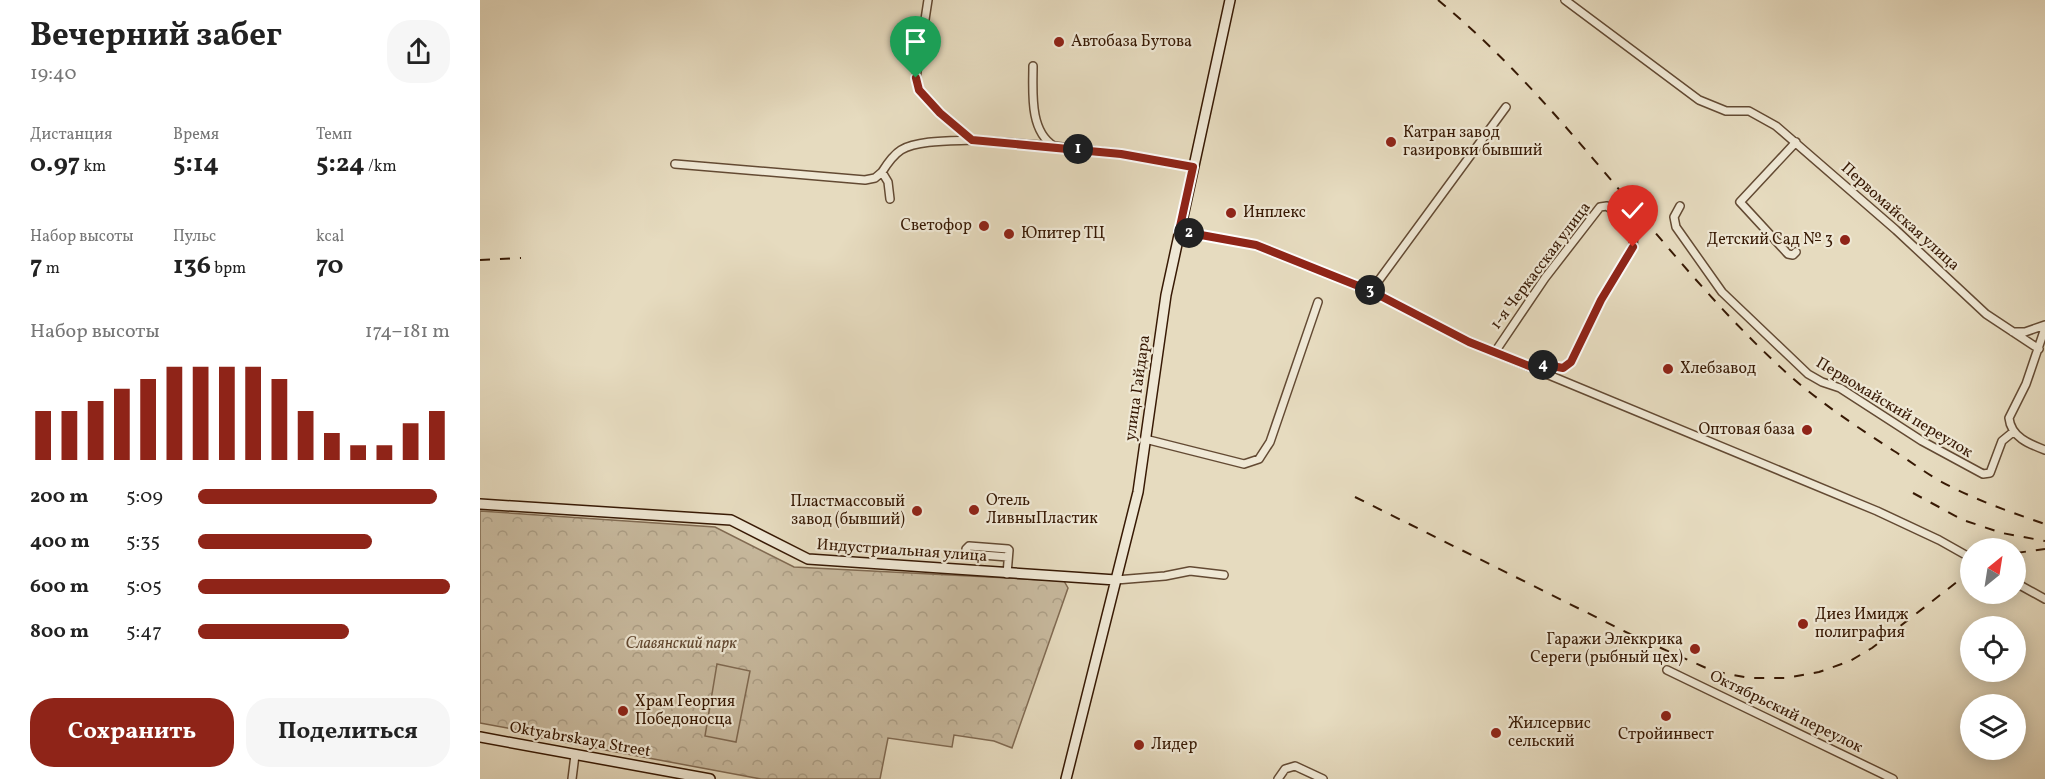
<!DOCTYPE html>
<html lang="ru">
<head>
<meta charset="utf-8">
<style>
  :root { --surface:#fff; --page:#f6f6f6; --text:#222; --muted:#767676; --accent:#8f2418 }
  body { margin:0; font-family:Vollkorn,serif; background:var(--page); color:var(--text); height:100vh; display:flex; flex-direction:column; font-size:22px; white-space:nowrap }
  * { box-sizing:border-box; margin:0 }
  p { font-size:20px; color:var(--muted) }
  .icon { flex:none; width:33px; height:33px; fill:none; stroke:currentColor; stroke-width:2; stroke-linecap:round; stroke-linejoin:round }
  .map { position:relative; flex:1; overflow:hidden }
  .side { display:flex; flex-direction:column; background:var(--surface); width:480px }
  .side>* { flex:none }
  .needle { width:39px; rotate:30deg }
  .tools { position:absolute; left:1480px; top:538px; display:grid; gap:12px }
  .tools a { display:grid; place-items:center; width:66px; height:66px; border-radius:50%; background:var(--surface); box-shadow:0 3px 15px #0003; font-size:30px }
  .pin { position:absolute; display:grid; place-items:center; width:51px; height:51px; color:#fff; margin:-62px -26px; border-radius:50% 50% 50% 0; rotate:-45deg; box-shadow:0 0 6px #0007 }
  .pin .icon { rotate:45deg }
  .km { position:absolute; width:30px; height:30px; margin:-15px; border-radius:50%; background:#222; color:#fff; font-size:16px; line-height:30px; text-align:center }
  .round { display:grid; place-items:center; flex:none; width:63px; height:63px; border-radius:24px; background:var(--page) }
  .headline { display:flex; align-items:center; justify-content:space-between; height:102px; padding:0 30px }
  h1 { font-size:33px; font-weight:700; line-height:45px }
  .metrics { display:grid; grid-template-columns:repeat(3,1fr); gap:9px; height:102px; padding:6px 30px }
  .metrics div { display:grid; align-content:center }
  .metrics b { font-size:26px; font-weight:700 }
  .metrics small { font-size:16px; font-weight:400 }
  .metrics p { font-size:16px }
  .chart { height:168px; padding:12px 30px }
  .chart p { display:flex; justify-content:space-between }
  .chart svg { width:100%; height:108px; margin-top:6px; stroke:var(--accent); stroke-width:6 }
  .cta { display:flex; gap:12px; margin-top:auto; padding:12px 30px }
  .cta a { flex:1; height:69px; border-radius:24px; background:var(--accent); color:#fff; font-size:24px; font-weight:700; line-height:69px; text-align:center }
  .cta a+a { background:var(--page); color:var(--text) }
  ul { padding:0 30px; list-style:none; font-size:20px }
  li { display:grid; grid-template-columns:96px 72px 1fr; align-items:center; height:45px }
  li i { height:15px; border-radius:8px; background:var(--accent) }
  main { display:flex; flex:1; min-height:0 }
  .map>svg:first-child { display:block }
</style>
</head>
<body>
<main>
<section class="side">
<div class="headline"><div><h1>Вечерний забег</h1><p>19:40</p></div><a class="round"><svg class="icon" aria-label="share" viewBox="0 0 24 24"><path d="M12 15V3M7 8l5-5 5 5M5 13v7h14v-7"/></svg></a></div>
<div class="metrics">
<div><p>Дистанция</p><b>0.97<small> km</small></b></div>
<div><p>Время</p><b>5:14</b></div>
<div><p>Темп</p><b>5:24<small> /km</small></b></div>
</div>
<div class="metrics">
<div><p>Набор высоты</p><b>7<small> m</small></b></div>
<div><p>Пульс</p><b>136<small> bpm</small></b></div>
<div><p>kcal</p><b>70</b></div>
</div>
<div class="chart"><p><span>Набор высоты</span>174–181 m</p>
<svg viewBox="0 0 160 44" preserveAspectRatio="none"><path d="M5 44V24M15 44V24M25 44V20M35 44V15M45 44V11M55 44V6M65 44V6M75 44V6M85 44V6M95 44V11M105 44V24M115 44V33M125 44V38M135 44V38M145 44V29M155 44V24"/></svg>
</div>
<ul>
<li><b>200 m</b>5:09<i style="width:95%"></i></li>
<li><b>400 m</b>5:35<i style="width:69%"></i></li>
<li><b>600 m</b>5:05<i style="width:100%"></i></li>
<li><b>800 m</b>5:47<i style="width:60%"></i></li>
</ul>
<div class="cta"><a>Сохранить</a><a>Поделиться</a></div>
</section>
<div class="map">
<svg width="1565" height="779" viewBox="0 0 1565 779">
  <defs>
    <pattern id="park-crowns" width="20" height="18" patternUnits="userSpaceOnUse" patternTransform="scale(1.5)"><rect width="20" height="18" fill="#c8ba9f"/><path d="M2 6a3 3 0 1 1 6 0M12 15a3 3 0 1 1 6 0" fill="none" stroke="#ac9f87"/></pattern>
  </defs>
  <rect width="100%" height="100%" fill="#e6dbbf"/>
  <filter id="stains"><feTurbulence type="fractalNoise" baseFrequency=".00333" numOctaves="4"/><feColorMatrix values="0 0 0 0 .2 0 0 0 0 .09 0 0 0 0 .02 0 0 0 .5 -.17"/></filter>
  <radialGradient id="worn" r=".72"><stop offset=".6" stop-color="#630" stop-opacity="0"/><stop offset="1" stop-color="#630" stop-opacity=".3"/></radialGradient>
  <path fill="url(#park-crowns)" stroke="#806a52" stroke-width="1.5" d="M 0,511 L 235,527 L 314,567 L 584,581 L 588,588 L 532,748 L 514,741 L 474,735 L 472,747 L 408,738 L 400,779 L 281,779 L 61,738 L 50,732 L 0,723 Z"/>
  <path fill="#c8ba9f" stroke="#806a52" stroke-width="1.5" d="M 237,664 L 270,671 L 256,742 L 225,736 Z"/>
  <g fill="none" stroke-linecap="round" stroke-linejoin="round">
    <defs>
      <path id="street" d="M 448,0 L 436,78 L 439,90 L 460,113 L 492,140 L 574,146
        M 1085,0 L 1219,100 L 1246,111 L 1269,111 L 1296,126 L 1416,230 L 1506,314 L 1559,349
        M 553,66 C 553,91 549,131 574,146 L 641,154 L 713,167
        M 195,164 L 385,180 L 395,178 L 402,172
        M 410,199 L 408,182 L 402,172 C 407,164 413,155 421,150 C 438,140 472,141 492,140
        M 1200,206 L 1194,217 L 1196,227 L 1242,292 L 1328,374 L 1342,382 L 1360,388 L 1442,441 L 1503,474 L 1510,473 L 1522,441 L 1533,432
        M 699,231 L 776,245 L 891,291 L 989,342 L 1397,511 L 1459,540 L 1491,558
        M 1316,252 L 1313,255 L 1308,254 L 1260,202 L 1316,142
        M 891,291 L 1026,107
        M 1565,328 L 1546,384 L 1529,418 C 1531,437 1549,444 1565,450
        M 1533,332 L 1545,332 L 1565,325
        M 1015,352 L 1065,278 L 1120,207 L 1127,206 L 1145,221 L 1154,232 L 1153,247 L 1121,300 L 1091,362 L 1083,368 L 1061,365 L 1054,368
        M 665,439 L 764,464 L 779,459 L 790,442 L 838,302
        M 527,574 L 529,550 L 528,549 L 489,546 L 486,549 L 486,552 L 489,554 L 528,557
        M 636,580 L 685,576 L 710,571 L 744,575
        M 1536,583 L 1565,599
        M 1187,670 L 1413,779
        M 92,779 L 95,755
        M 798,779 L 805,769 L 815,766 L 843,779"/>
      <path id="secondary" d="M 0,504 L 251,520 L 328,559 L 636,580
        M 0,737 L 230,779
        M 586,779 L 658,492 L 686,295 L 750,0"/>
    </defs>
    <use href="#street" stroke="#634a33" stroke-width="10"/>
    <use href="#secondary" stroke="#371904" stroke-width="12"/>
    <use href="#street" stroke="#efe8d5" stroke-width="7"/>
    <use href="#secondary" stroke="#efe8d5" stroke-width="9"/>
    <path stroke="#371904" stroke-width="2" stroke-dasharray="10 10" stroke-linecap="butt" d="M 958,0 C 1087,106 1176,251 1298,365 C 1333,398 1374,425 1414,451 C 1430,461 1444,472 1460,481 C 1493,499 1530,512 1565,524
      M 0,260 L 41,258
      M 1433,493 L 1483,520 L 1522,533 L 1565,541
      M 875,497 L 1156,637 L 1233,671 L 1269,678 L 1306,678 L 1339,672 L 1370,661 L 1392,648 L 1491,571
      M 1536,553 L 1565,549"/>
  </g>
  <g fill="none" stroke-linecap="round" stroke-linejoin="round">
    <defs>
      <path id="route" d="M 436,78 L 439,90 L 460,113 L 492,140 L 641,154 L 713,167 L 699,231 L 776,245 L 891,291 L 989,342 L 1054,368 L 1061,364 L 1083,368 L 1091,362 L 1121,300 L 1153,247"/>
    </defs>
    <use href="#route" stroke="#fff" stroke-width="12"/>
    <use href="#route" stroke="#8f2418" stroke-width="8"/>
  </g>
  <g fill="#8f2418" stroke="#efe8d5" stroke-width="2">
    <circle cx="579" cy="42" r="6"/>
    <circle cx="911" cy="142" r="6"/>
    <circle cx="751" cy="213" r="6"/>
    <circle cx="504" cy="226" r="6"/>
    <circle cx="529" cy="234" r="6"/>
    <circle cx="1365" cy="240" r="6"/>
    <circle cx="1188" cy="369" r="6"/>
    <circle cx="1327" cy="430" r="6"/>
    <circle cx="494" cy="510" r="6"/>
    <circle cx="437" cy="511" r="6"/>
    <circle cx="1323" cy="624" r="6"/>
    <circle cx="1215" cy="649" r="6"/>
    <circle cx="143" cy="711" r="6"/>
    <circle cx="1186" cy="716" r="6"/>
    <circle cx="1016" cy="733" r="6"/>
    <circle cx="659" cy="745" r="6"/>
  </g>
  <g text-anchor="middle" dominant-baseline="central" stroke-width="4.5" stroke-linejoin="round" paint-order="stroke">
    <g font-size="16" fill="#371904" stroke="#efe8d5" text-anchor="start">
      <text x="591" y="42">Автобаза Бутова</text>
      <text x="923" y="133">Катран завод<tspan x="923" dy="18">газировки бывший</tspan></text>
      <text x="763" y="213">Инплекс</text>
      <text x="492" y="226" text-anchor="end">Светофор</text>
      <text x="541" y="234">Юпитер ТЦ</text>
      <text x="1353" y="240" text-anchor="end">Детский Сад № 3</text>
      <text x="1200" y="369">Хлебзавод</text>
      <text x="1315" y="430" text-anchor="end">Оптовая база</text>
      <text x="506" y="501">Отель<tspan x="506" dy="18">ЛивныПластик</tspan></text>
      <text x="425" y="502" text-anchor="end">Пластмассовый<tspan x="425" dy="18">завод (бывший)</tspan></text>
      <text x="1335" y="615">Диез Имидж<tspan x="1335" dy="18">полиграфия</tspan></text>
      <text x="1203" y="640" text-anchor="end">Гаражи Элеккрика<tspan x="1203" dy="18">Сереги (рыбный цех)</tspan></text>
      <text x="155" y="702">Храм Георгия<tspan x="155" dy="18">Победоносца</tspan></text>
      <text x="1028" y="724">Жилсервис<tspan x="1028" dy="18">сельский</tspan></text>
      <text x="1186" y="735" text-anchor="middle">Стройинвест</text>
      <text x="671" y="745">Лидер</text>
    </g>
    <g font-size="16" fill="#371904" stroke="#efe8d5">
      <text transform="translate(1420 217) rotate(42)">Первомайская улица</text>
      <text transform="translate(1061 266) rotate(-53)">1-я Черкасская улица</text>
      <text transform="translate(658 388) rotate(-82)">улица Гайдара</text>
      <text transform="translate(1414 408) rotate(31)">Первомайский переулок</text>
      <text transform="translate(422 551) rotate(4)">Индустриальная улица</text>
      <text transform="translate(1306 712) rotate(26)">Октябрьский переулок</text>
      <text transform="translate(100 740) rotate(10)">Oktyabrskaya Street</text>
    </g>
    <g font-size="16" font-style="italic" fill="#624932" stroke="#efe8d5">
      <text x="201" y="644">Славянский парк</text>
    </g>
  </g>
  <rect width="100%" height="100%" filter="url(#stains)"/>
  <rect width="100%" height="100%" fill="url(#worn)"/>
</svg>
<div class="tools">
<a><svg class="needle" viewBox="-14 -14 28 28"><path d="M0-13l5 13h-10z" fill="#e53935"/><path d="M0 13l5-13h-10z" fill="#767676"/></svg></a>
<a><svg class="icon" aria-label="locate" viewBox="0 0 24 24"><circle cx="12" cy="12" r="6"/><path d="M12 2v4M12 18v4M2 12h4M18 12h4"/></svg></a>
<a><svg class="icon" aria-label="layers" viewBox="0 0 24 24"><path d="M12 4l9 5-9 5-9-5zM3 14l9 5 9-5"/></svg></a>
</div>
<div class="pin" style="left:436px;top:78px;background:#1e9e55"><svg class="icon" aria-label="arrive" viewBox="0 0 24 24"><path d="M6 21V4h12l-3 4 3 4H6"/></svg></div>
<div class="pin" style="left:1153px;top:247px;background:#d93025"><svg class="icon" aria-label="check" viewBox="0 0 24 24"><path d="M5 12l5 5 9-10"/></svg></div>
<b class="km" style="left:598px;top:149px">1</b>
<b class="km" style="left:709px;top:233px">2</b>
<b class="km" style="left:890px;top:290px">3</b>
<b class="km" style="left:1063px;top:365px">4</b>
</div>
</main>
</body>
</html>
